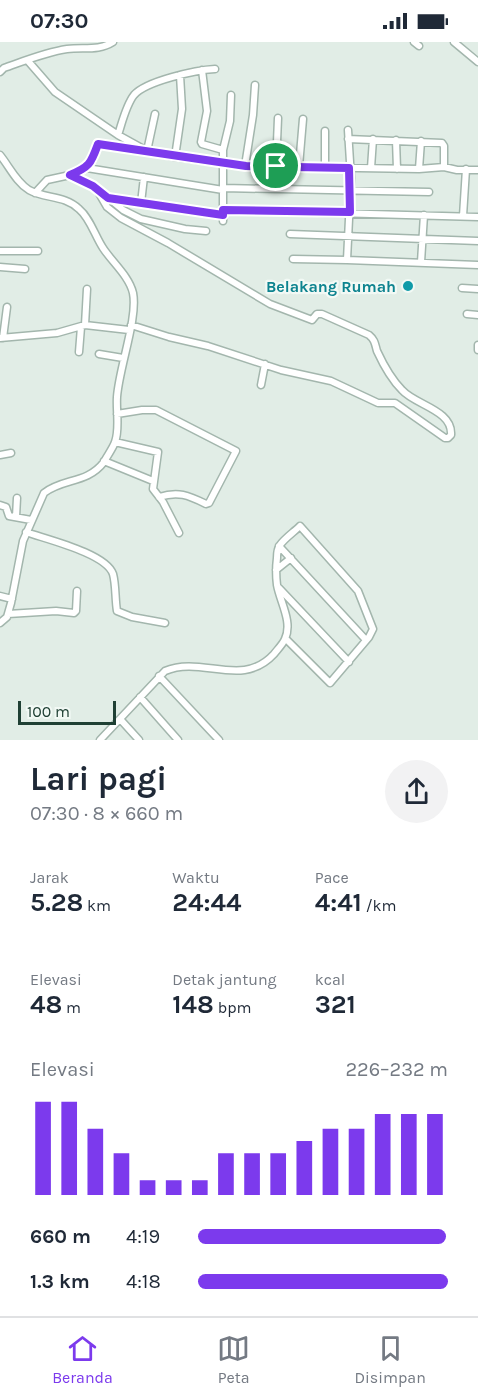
<!DOCTYPE html>
<html lang="id">
<head>
<meta charset="utf-8">
<style>
  :root { --surface:#fff; --page:#f2f2f3; --text:#1f2937; --muted:#747a83; --line:#e0e1e3; --accent:#7c3aed }
  body { margin:0; font-family:Karla,sans-serif; background:var(--page); color:var(--text); height:100vh; display:flex; flex-direction:column; font-size:22px; white-space:nowrap }
  * { box-sizing:border-box; margin:0 }
  p { font-size:20px; color:var(--muted) }
  .icon { flex:none; width:33px; height:33px; fill:none; stroke:currentColor; stroke-width:2; stroke-linecap:round; stroke-linejoin:round }
  .map { position:relative; height:698px; overflow:hidden }
  .side { display:flex; flex-direction:column; background:var(--surface); flex:1 }
  .side>* { flex:none }
  .scale { position:absolute; left:18px; bottom:15px; width:98px; box-sizing:border-box; padding-left:6px; border:3px solid #1f4034; border-top:0; font-size:16px; line-height:21px; white-space:nowrap; color:#1f4034; -webkit-text-stroke:4px #f2f9f5; paint-order:stroke }
  .pin { position:absolute; display:grid; place-items:center; width:51px; height:51px; color:#fff; margin:-26px; border:3px solid #fff; border-radius:50%; box-shadow:0 2px 6px #0007 }
  .round { display:grid; place-items:center; flex:none; width:63px; height:63px; border-radius:32px; background:var(--page) }
  .overview { display:flex; align-items:center; justify-content:space-between; height:102px; padding:0 30px }
  h1 { font-size:33px; font-weight:700; line-height:45px }
  .stats { display:grid; grid-template-columns:repeat(3,1fr); gap:9px; height:102px; padding:6px 30px }
  .stats div { display:grid; align-content:center }
  .stats b { font-size:26px; font-weight:700 }
  .stats small { font-size:16px; font-weight:400 }
  .stats p { font-size:16px }
  .chart { height:168px; padding:12px 30px }
  .chart p { display:flex; justify-content:space-between }
  .chart svg { width:100%; height:108px; margin-top:6px; stroke:var(--accent); stroke-width:6 }
  ul { padding:0 30px; list-style:none; font-size:20px }
  li { display:grid; grid-template-columns:96px 72px 1fr; align-items:center; height:45px }
  li i { height:15px; border-radius:8px; background:var(--accent) }
  .status { display:flex; justify-content:space-between; align-items:center; height:42px; padding:0 30px; background:var(--surface); direction:ltr }
  .status svg { height:16px; fill:currentColor }
  .dock { display:flex; justify-content:space-around; align-items:center; height:84px; border-top:2px solid var(--line); background:var(--surface); font-size:16px; color:var(--muted) }
  .dock a { display:grid; justify-items:center; gap:3px }
  .dock .on { color:var(--accent) }
  .map>svg:first-child { display:block }
</style>
</head>
<body>
<div class="status"><b>07:30</b><svg viewBox="0 0 49 12"><path d="M0 12V9h3v3zM5 12V6h3v6zM10 12V3h3v9zM15 12V0h3v12zM26 1h20v11H26zM47 4h2v5h-2z"/></svg></div>
<div class="map">
<svg width="478" height="698" viewBox="0 0 478 698">
  <rect width="100%" height="100%" fill="#e1ede6"/>
  <g fill="none" stroke-linecap="round" stroke-linejoin="round">
    <defs>
      <path id="minor" d="M 414,0 L 419,4
        M 454,0 L 478,20
        M 28,19 L 55,50 L 118,93 L 147,109 L 175,115 L 246,124 L 419,127 L 444,125 L 457,128 L 478,128
        M 202,28 L 207,69 L 201,100 L 202,102 L 223,108
        M 0,30 L 4,26 C 24,19 46,10 67,7 C 84,5 99,9 113,0
        M 325,89 L 325,125
        M 118,93 C 122,81 126,63 134,53 C 146,39 196,28 215,27
        M 348,97 L 442,101 L 444,104 L 444,125
        M 396,98 L 397,127
        M 0,113 C 9,124 16,140 29,148 C 46,157 64,153 79,167 C 90,176 95,194 103,206 C 112,220 129,234 133,251 C 138,276 119,326 117,355 C 116,369 120,387 115,400 C 113,406 107,414 104,420 C 87,442 63,436 44,451 L 23,499 L 11,561 L 7,575 L 0,581
        M 175,115 L 182,67 L 180,33
        M 245,124 L 253,73 L 255,43
        M 276,124 L 278,76
        M 299,124 L 303,77
        M 87,126 L 223,148
        M 371,126 L 373,97
        M 419,127 L 421,99
        M 70,133 L 96,146 L 123,168 L 141,177 L 185,187 L 206,189
        M 144,135 L 141,161 L 223,173
        M 96,146 L 107,165 L 121,176 L 168,201 L 270,262 L 312,278 L 317,272 L 322,272 L 369,293 C 375,298 375,302 377,309 C 383,322 392,338 402,348 C 415,363 453,368 451,393 L 448,396 L 445,396 L 395,361 L 378,361 L 331,339 L 281,328 L 208,304 L 169,295 L 131,283
        M 223,146 L 429,150
        M 35,151 L 47,138 L 70,133 L 87,126 L 93,117 L 98,102 L 147,109 L 155,72
        M 109,156 L 141,161
        M 223,168 L 478,175
        M 463,174 L 466,127
        M 223,179 L 223,108 L 230,79 L 231,53
        M 290,192 L 478,199
        M 0,209 L 38,209
        M 293,217 L 347,218 L 351,136 L 348,88
        M 347,218 L 478,223
        M 421,220 L 424,173
        M 0,225 L 25,227
        M 462,246 L 478,247
        M 467,272 L 478,273
        M 85,283 L 87,247
        M 0,296 L 57,291 L 85,283 L 129,288
        M 3,296 L 7,265
        M 478,303 L 478,308
        M 79,310 L 81,285
        M 99,312 L 123,316
        M 261,343 L 265,322
        M 117,372 L 142,368 L 156,368 L 236,409 L 209,461 L 206,462 C 188,453 178,449 159,455
        M 115,400 L 158,410 L 153,447 L 163,460 L 179,491
        M 0,413 L 11,411
        M 104,419 L 153,439
        M 0,463 L 6,465 L 9,474 L 31,478
        M 16,475 L 17,456
        M 26,490 C 45,497 106,511 113,532 C 116,543 115,557 117,569 L 132,575 L 165,581
        M 279,504 L 366,598
        M 276,528 L 291,516
        M 279,546 L 349,620
        M 0,554 L 12,557
        M 8,572 L 56,569 L 74,571 L 76,569 L 77,549
        M 159,634 L 219,698
        M 140,655 L 178,698
        M 120,677 L 139,698
        M 100,698 L 165,629 C 202,613 242,647 274,612 C 277,608 283,602 285,597 C 293,580 280,560 277,543 C 276,535 276,524 277,516 C 277,512 278,506 280,503 C 285,496 294,490 300,484 L 358,549 L 373,587 L 369,595 L 330,641 L 286,597"/>
    </defs>
    <use href="#minor" stroke="#a3b6ad" stroke-width="9"/>
    <use href="#minor" stroke="#fff" stroke-width="6"/>
  </g>
  <g fill="none" stroke-linecap="round" stroke-linejoin="round">
    <defs>
      <path id="route" d="M 98,102 L 246,124 L 349,126 L 350,170 L 223,168 L 223,173 L 108,156 L 93,144 L 70,133 C 90,125 91,121 98,102 Z"/>
    </defs>
    <use href="#route" stroke="#fff" stroke-width="12"/>
    <use href="#route" stroke="#7c3aed" stroke-width="8"/>
  </g>
  <circle fill="#0f9aa8" stroke="#f2f9f5" stroke-width="2" cx="408" cy="244" r="6"/>
  <g text-anchor="middle" dominant-baseline="central" stroke-width="4.5" stroke-linejoin="round" paint-order="stroke">
    <g font-size="16" font-weight="bold" fill="#0d838f" stroke="#f2f9f5" text-anchor="end">
      <text x="396" y="244">Belakang Rumah</text>
    </g>
  </g>
</svg>
<div class="scale">100 m</div>
<div class="pin" style="left:276px;top:124px;background:#1e9e55"><svg class="icon" aria-label="arrive" viewBox="0 0 24 24"><path d="M6 21V4h12l-3 4 3 4H6"/></svg></div>
</div>
<section class="side">
<div class="overview"><div><h1>Lari pagi</h1><p>07:30 · 8 × 660 m</p></div><a class="round"><svg class="icon" aria-label="share" viewBox="0 0 24 24"><path d="M12 15V3M7 8l5-5 5 5M5 13v7h14v-7"/></svg></a></div>
<div class="stats">
<div><p>Jarak</p><b>5.28<small> km</small></b></div>
<div><p>Waktu</p><b>24:44</b></div>
<div><p>Pace</p><b>4:41<small> /km</small></b></div>
</div>
<div class="stats">
<div><p>Elevasi</p><b>48<small> m</small></b></div>
<div><p>Detak jantung</p><b>148<small> bpm</small></b></div>
<div><p>kcal</p><b>321</b></div>
</div>
<div class="chart"><p><span>Elevasi</span>226–232 m</p>
<svg viewBox="0 0 160 44" preserveAspectRatio="none"><path d="M5 44V6M15 44V6M25 44V17M35 44V27M45 44V38M55 44V38M65 44V38M75 44V27M85 44V27M95 44V27M105 44V22M115 44V17M125 44V17M135 44V11M145 44V11M155 44V11"/></svg>
</div>
<ul>
<li><b>660 m</b>4:19<i style="width:99%"></i></li>
<li><b>1.3 km</b>4:18<i style="width:100%"></i></li>
</ul>
</section>
<nav class="dock">
<a class="on"><svg class="icon" aria-label="home" viewBox="0 0 24 24"><path d="M3 11l9-7 9 7M6 9v11h12V9"/></svg>Beranda</a>
<a><svg class="icon" aria-label="map" viewBox="0 0 24 24"><path d="M3 6l6-2 6 2 6-2v14l-6 2-6-2-6 2zM9 4v14M15 6v14"/></svg>Peta</a>
<a><svg class="icon" aria-label="saved" viewBox="0 0 24 24"><path d="M7 4h10v16l-5-4-5 4z"/></svg>Disimpan</a>
</nav>
</body>
</html>
